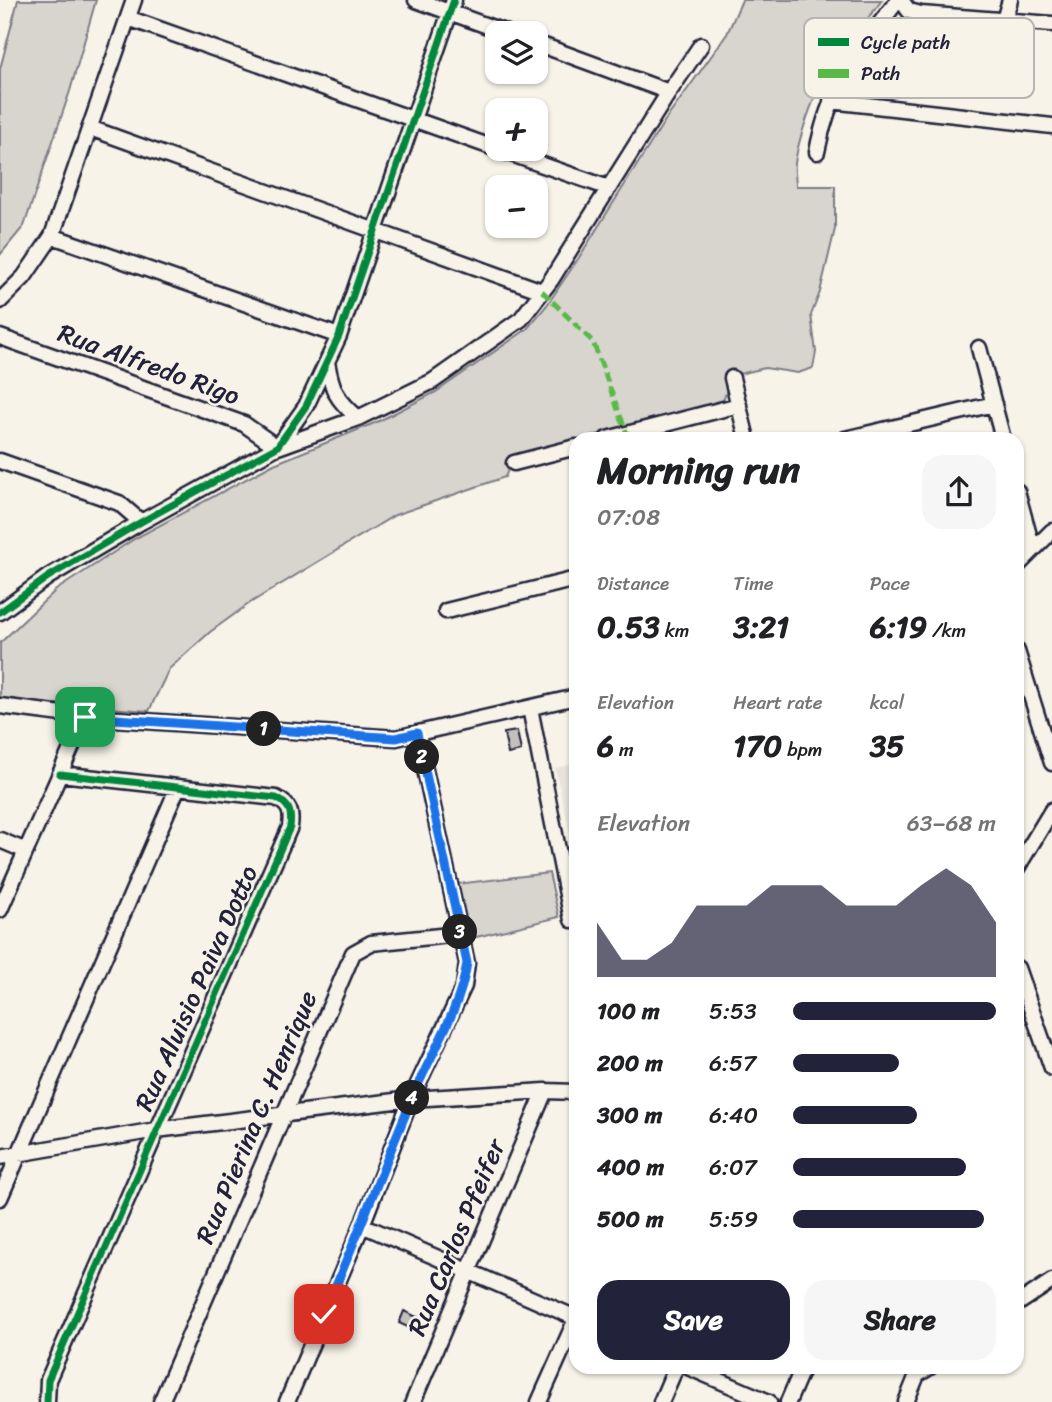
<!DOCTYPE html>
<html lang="en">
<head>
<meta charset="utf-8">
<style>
  :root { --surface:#fff; --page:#f6f6f6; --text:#202124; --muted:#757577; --accent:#22223b }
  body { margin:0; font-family:Sriracha,sans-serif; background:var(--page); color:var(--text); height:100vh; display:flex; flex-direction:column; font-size:26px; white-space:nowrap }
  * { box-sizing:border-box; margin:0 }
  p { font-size:23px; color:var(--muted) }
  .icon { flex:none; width:38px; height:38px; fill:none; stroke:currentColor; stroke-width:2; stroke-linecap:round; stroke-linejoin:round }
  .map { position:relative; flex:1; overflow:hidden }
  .drawer { position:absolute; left:569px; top:432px; width:455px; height:942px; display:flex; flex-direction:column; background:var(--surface); border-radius:21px; box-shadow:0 2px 5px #0004 }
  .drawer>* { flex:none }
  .controls { position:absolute; left:485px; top:21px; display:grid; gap:14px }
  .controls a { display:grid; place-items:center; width:63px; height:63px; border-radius:14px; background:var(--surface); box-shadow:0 2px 5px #0004; font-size:35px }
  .pin { position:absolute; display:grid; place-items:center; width:60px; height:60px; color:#fff; margin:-30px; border-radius:14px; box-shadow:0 4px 10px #0006 }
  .km { position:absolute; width:35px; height:35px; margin:-18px; border-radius:50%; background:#222; color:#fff; font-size:19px; line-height:35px; text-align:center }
  .round { display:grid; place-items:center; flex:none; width:74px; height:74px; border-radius:21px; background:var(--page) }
  .overview { display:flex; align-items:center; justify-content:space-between; height:119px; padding:0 28px }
  h1 { font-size:38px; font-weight:800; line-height:52px }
  .metrics { display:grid; grid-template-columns:repeat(3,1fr); gap:10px; height:119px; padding:7px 28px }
  .metrics div { display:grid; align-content:center }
  .metrics b { font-size:30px; font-weight:800 }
  .metrics small { font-size:19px; font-weight:400 }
  .metrics p { font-size:19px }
  .chart { height:196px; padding:14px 28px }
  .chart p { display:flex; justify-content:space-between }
  .chart svg { width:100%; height:126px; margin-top:7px; fill:var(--accent); opacity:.7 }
  .cta { display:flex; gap:14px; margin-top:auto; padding:14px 28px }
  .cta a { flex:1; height:80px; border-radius:21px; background:var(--accent); color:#fff; font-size:28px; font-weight:800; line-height:80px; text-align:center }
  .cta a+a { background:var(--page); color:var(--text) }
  ul { padding:0 28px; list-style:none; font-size:23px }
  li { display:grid; grid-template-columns:112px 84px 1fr; align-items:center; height:52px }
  li i { height:18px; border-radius:9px; background:var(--accent) }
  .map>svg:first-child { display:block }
</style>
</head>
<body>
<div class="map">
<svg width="1052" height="1402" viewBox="0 0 1052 1402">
  <rect width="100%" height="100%" fill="#f7f3e8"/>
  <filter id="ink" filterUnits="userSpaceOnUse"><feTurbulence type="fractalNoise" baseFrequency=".0143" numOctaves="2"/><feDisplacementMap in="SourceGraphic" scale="14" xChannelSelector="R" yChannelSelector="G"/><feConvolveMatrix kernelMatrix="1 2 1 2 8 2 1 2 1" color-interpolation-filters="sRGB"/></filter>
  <g filter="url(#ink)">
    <path fill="#e7e3db" d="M 576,764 L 576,859 L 555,768 Z"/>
    <path fill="#d8d5cf" stroke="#7d7c85" stroke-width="2" d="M 18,0 L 96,0 L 70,91 L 24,226 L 0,255 L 0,69 Z
      M 742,0 L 882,0 C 868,21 848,37 834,58 C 819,81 798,137 795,164 C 794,171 796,179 796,186 L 835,186 L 835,229 L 820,292 L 811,315 L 816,352 L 813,368 L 798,373 L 765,368 L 726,377 L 728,387 L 723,401 L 713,405 L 514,456 L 505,477 L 395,515 L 250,603 L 210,632 L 169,669 L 149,711 L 0,700 L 0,643 L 56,590 L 134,539 L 274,464 L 377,422 L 436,392 L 527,329 L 547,305 L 578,259 L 664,122 L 727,34 Z
      M 549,873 L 559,917 L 468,939 L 456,884 Z"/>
    <path fill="#c2bfbd" stroke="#22223b" stroke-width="2" d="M 517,731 L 521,751 L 508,754 L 504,733 Z
      M 404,1311 L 421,1319 L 416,1331 L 399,1323 Z"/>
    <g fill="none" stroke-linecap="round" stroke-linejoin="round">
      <defs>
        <path id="minor" d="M 416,0 L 507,33
          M 901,0 L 909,11 L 921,14 L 1052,24
          M 128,18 L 497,149
          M 1004,20 L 1010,0
          M 536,43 L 669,92
          M 831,101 L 1052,126
          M 90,128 L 542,291
          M 497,149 L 609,188
          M 817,152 C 829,86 858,52 898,0
          M 52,236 L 339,336
          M 0,301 L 24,277 L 52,236 L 134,0
          M 0,337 L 244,424 L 277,447
          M 979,348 L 1003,439
          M 327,362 C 332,390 336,399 358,418
          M 732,378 L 747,439
          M 607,439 L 739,405
          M 845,439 L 994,404
          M 278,447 L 358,418 L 433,381 L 521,319 L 551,280 L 669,92 L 701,45
          M 0,461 L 119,503 L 141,522
          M 514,463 L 576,447
          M 1017,491 L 1033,550
          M 1017,566 L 1052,531
          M 446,611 L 576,579
          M 0,612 L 48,577 L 141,522 L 277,447 L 306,406 L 339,336 L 454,0
          M 1017,651 L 1052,763
          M 0,706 L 85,717 L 396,738 L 576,697
          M 530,708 L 572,920
          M 0,840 L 26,851
          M 1017,868 L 1052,810
          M 0,910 L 85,717
          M 1017,968 L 1052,1068
          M 0,1157 L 156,1130 L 411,1099 L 545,1091 L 576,1092
          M 0,1198 L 178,787
          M 362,1225 L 576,1318
          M 1017,1304 L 1052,1281
          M 688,1367 L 769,1402
          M 47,1402 L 48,1380 L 290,827 C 292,812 290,805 276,798 L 60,774
          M 161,1402 L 353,953 L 371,943 L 460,934
          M 287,1402 L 362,1225 L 411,1099 L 464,986 L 467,963 L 417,733
          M 413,1402 L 545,1091
          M 539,1402 L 576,1319
          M 661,1402 L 676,1367
          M 788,1402 L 803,1367
          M 906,1402 L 917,1375 L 930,1367"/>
      </defs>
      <use href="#minor" stroke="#22223b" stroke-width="19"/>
      <use href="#minor" stroke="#f7f3e8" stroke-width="14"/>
      <path stroke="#58b947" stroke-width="5" stroke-dasharray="10 5" stroke-linecap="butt" d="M 542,291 L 593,342 L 627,434"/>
      <defs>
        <path id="cycleway" d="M 0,612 L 48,577 L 141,522 L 277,447 L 306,406 L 339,336 L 454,0
          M 47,1402 L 48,1380 L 290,827 C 292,812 290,805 276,798 L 60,774"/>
      </defs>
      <use href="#cycleway" stroke="#f7f3e8" stroke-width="11"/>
      <use href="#cycleway" stroke="#00873e" stroke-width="7"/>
    </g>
  </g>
  <g fill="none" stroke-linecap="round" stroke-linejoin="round" filter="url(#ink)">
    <defs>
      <path id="route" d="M 85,717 L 396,738 L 417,733 L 467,963 C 460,1012 429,1056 411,1101 C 381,1172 355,1243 324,1314"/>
    </defs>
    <use href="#route" stroke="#fff" stroke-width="14"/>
    <use href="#route" stroke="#1a73e8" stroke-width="9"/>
  </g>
  <g text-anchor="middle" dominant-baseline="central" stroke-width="5" stroke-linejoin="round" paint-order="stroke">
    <g font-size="26" fill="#22223b" stroke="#f7f3e8">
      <text transform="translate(149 364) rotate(20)">Rua Alfredo Rigo</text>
      <text transform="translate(196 988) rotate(-66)">Rua Aluisio Paiva Dotto</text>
      <text transform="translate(256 1117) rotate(-67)">Rua Pierina C. Henrique</text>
      <text transform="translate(456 1237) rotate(-67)">Rua Carlos Pfeifer</text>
    </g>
  </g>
  <rect x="804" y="18" width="230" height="80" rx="10" fill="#f7f3e8" stroke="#b7b4b4" stroke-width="2"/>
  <rect x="818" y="38" width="31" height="8" fill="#00873e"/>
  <rect x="818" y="69" width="31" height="9" fill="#58b947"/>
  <g font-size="19" fill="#22223b">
    <text x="861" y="49">Cycle path</text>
    <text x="861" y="80">Path</text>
  </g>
</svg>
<div class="controls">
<a><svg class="icon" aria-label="layers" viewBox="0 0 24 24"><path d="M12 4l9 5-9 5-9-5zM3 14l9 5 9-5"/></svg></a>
<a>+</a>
<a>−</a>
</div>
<div class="pin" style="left:85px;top:717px;background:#1e9e55"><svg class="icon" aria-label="arrive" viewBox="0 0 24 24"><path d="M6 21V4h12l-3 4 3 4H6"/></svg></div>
<div class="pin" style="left:324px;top:1314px;background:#d93025"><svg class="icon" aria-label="check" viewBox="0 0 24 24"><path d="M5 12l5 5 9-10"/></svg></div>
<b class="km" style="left:264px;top:729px">1</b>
<b class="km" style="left:422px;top:757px">2</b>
<b class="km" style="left:460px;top:932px">3</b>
<b class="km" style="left:412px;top:1098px">4</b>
<section class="drawer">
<div class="overview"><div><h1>Morning run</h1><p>07:08</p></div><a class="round"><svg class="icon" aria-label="share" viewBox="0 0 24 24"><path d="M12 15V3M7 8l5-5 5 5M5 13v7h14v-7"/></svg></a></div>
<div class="metrics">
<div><p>Distance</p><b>0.53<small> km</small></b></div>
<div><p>Time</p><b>3:21</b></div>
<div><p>Pace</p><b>6:19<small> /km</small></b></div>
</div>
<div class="metrics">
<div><p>Elevation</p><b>6<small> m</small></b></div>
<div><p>Heart rate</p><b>170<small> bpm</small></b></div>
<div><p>kcal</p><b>35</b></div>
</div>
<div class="chart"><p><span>Elevation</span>63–68 m</p>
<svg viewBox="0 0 160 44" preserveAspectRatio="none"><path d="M0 44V25L10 38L20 38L30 32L40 19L50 19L60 19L70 12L80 12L90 12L100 19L110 19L120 19L130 12L140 6L150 12L160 25V44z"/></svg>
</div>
<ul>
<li><b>100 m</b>5:53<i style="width:100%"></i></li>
<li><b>200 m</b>6:57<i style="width:52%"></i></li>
<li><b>300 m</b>6:40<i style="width:61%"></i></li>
<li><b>400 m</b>6:07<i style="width:85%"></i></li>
<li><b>500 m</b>5:59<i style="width:94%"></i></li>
</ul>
<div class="cta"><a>Save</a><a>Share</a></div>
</section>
</div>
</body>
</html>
